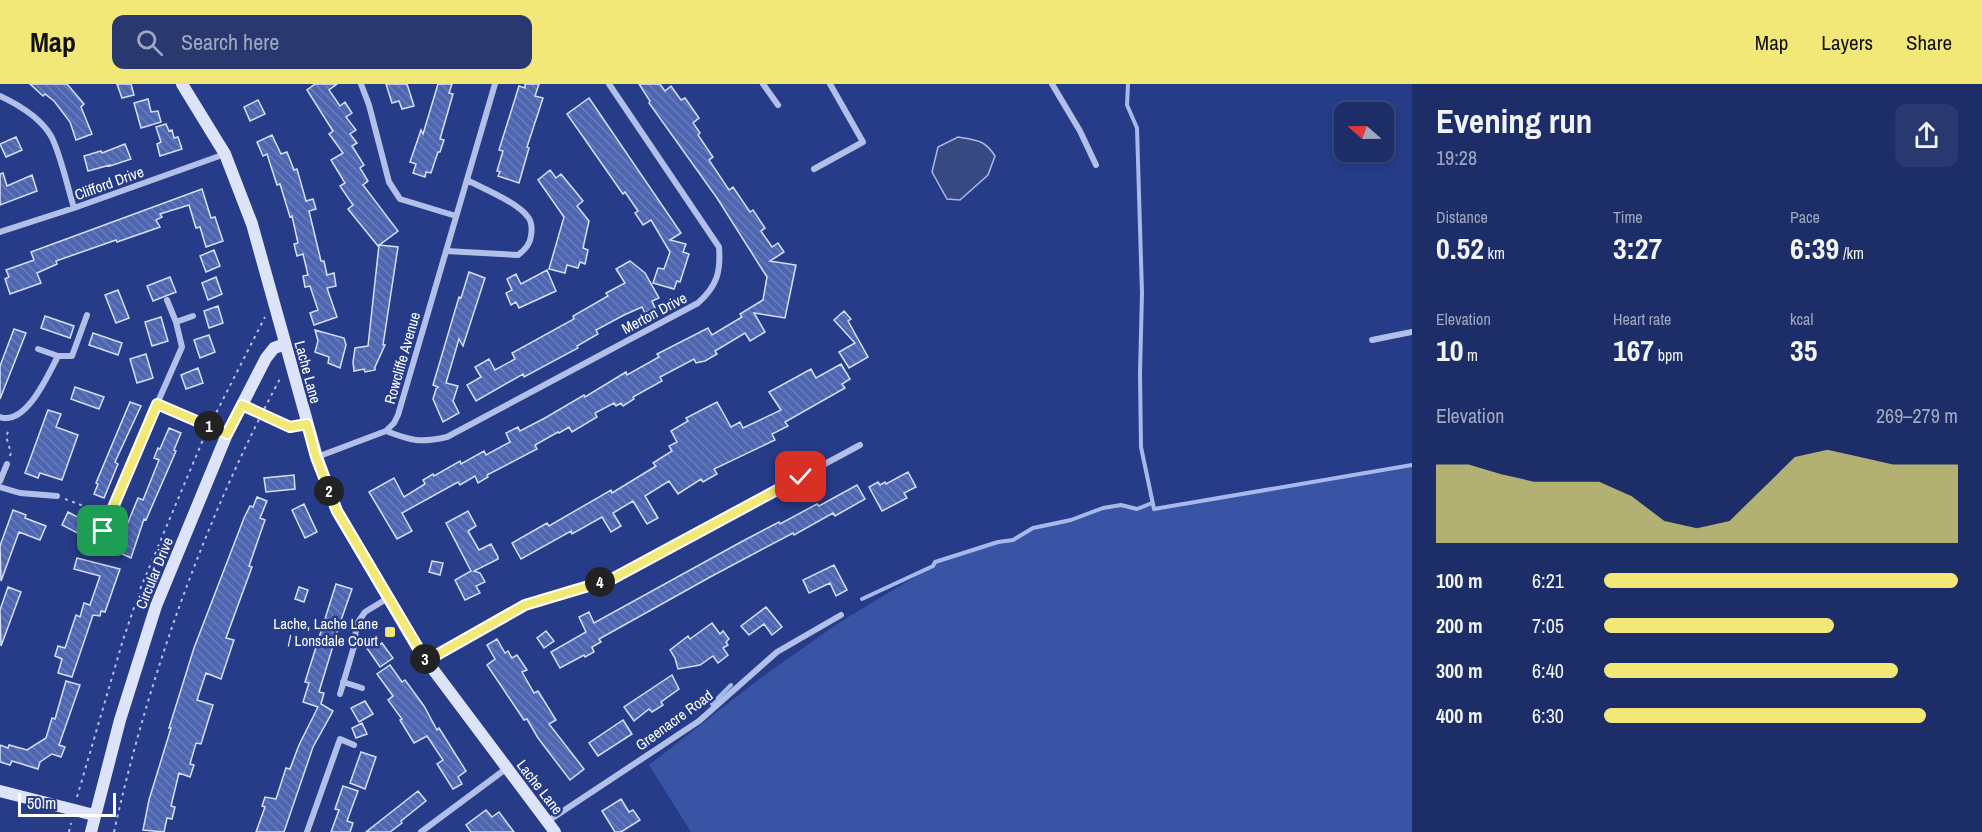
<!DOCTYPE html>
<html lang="en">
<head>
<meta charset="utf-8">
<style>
  :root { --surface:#1c2d67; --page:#293970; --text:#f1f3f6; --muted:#a0a8c0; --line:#3a497b; --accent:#f2e877 }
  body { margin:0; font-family:"Archivo Narrow",sans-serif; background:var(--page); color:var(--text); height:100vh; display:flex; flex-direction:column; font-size:22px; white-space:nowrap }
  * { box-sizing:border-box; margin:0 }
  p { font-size:20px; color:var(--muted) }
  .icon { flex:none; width:33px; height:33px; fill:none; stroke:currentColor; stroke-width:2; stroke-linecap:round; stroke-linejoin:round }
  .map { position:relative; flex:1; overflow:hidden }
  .panel { display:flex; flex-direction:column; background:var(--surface); width:570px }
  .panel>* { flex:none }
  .needle { width:39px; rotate:290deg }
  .tools { position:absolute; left:1334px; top:18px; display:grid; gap:12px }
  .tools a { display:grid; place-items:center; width:60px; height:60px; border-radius:12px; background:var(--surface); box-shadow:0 3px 9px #0003,0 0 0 2px var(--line); font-size:30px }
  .scale { position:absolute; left:18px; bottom:15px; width:98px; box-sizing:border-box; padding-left:6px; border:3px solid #fff; border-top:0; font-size:16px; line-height:21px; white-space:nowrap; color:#fff; -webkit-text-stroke:4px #263c89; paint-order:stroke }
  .pin { position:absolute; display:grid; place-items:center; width:51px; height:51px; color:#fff; margin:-26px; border-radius:12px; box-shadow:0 3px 9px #0006 }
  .km { position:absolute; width:30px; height:30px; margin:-15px; border-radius:50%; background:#222; color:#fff; font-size:16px; line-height:30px; text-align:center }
  .round { display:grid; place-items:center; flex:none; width:63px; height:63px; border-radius:12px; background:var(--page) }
  .overview { display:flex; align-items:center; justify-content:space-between; height:102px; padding:0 24px }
  h1 { font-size:33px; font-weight:700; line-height:45px }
  .metrics { display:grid; grid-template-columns:repeat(3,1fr); gap:9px; height:102px; padding:6px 24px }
  .metrics div { display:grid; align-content:center }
  .metrics b { font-size:30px; font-weight:700 }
  .metrics small { font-size:16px; font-weight:400 }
  .metrics p { font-size:16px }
  .chart { height:168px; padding:12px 24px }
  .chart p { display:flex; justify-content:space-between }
  .chart svg { width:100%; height:108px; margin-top:6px; fill:var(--accent); opacity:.7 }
  ul { padding:0 24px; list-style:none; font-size:20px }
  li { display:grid; grid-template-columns:96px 72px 1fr; align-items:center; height:45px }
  li i { height:15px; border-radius:8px; background:var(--accent) }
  header { display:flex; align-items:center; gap:36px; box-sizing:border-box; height:84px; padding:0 30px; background:var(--accent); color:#111 }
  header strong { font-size:28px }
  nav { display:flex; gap:33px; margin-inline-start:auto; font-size:21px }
  .search { width:420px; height:54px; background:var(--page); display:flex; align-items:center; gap:15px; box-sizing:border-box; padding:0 21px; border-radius:12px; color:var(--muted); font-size:22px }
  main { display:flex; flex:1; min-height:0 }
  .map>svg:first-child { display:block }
</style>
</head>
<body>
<header>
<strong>Map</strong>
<div class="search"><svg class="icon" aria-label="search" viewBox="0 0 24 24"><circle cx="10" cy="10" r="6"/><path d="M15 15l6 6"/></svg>Search here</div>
<nav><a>Map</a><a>Layers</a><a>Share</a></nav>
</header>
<main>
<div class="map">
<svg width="1412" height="748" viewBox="0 0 1412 748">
  <defs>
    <pattern id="building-back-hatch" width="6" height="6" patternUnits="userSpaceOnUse" patternTransform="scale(1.5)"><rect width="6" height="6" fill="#4e66b0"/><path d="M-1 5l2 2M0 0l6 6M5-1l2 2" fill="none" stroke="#697dbc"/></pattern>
  </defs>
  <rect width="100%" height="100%" fill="#263c89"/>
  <path fill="#3a54a5" d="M 1412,381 L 1412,748 L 691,748 L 649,681 L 762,593 L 840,538 L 933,482 L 935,478 L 998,458 L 1013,456 L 1033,444 L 1071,436 L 1103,424 L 1121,421 L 1137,425 L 1152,419 L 1154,425 Z"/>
  <path fill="#384981" stroke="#a7b8ea" stroke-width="1.5" d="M 958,53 C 977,56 985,56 995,72 L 988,91 L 960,116 L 947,115 L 932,88 L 938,63 Z"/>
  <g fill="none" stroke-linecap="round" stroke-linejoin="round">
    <path stroke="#a7b8ea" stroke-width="4" d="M 1128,0 L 1127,21 L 1137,44 L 1142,209 L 1140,289 L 1141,363 L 1154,425 L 1412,381
      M 862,515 L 933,482 L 935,478 L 998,458 L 1013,456 L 1033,444 L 1071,436 L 1103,424 L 1121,421 L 1137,425 L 1152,419
      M 712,620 L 731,601"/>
  </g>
  <path fill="url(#building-back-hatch)" stroke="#d6def7" stroke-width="1.5" d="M 30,0 L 67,0 L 84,20 L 81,23 L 92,50 L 76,56 L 70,38 L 54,17 L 45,10 L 43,12 Z
    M 117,0 L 131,0 L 134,11 L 122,14 Z
    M 315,0 L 337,0 L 329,6 L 340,22 L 345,18 L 352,29 L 346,33 L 356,46 L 350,50 L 357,59 L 352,62 L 364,81 L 360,84 L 368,97 L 363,101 L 398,147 L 378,162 L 348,125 L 353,121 L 340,102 L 345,99 L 331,76 L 343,69 L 329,50 L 333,47 L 307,6 Z
    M 386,0 L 407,0 L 414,22 L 402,25 L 399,17 L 392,19 Z
    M 438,0 L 452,0 L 449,9 L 453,10 L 440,55 L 444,56 L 440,68 L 438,68 L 431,89 L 426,88 L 425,93 L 413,89 L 416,80 L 410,78 L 421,46 L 423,50 Z
    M 525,0 L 539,0 L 535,12 L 543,14 L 527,63 L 529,64 L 519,99 L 498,92 L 500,88 L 497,87 L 503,67 L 499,66 L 519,2 L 525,4 Z
    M 639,0 L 660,0 L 665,7 L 671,2 L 681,16 L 685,14 L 699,34 L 693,39 L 700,49 L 698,51 L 713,73 L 709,76 L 729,106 L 733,103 L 750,128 L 753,126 L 765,144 L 761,147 L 772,163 L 778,159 L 784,168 L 770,177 L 796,181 L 785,234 L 754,229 L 765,248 L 750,257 L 745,249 L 715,267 L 717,270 L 705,277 L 696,279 L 694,275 L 660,293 L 662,297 L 633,313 L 634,315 L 623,322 L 621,319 L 616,322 L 614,319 L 595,329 L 597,333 L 572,348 L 569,343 L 559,349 L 558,348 L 535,361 L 537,365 L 487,391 L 488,393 L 478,399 L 475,392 L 460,401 L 458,398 L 402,429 L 412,447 L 397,455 L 369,408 L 394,394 L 404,413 L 425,400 L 423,396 L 433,390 L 434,392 L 460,377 L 461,380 L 484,367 L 486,371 L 510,358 L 506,349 L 518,343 L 520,347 L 545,334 L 584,311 L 585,313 L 626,288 L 627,291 L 659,273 L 657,270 L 708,244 L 712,251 L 742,233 L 740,230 L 763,216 L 767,193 L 717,114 L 649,19 L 650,17 Z
    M 589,14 L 681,149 L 670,156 L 686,160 L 683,168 L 689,170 L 680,198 L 677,197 L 674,205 L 653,199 L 658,184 L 664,185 L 670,168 L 651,136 L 643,141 L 635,129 L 638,127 L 625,108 L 623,110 L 567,30 Z
    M 148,15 L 151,28 L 158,27 L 161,38 L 141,44 L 134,19 Z
    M 258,16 L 265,30 L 250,37 L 244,23 Z
    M 166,40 L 169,47 L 172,46 L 174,54 L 178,53 L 182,65 L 160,72 L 157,60 L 161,58 L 156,43 Z
    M 272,51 L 281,70 L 287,68 L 294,86 L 297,85 L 306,117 L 313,115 L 316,125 L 309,127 L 321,177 L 324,177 L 327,191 L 334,189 L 336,202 L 327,204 L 337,233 L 314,241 L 310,229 L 318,226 L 310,202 L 305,203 L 303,192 L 308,191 L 303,170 L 297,172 L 294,160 L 298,159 L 292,132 L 290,133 L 280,100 L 277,101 L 267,70 L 263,72 L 257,58 Z
    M 16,53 L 22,66 L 6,73 L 0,60 Z
    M 125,60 L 131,75 L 110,82 L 110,81 L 88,87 L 84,72 L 101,67 L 102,69 Z
    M 550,86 L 556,94 L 561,90 L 575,107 L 583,117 L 577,122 L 589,137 L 583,164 L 588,166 L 585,180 L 580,178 L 578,184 L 567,181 L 565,189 L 549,185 L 564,133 L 538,96 Z
    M 3,89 L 7,102 L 32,91 L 37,107 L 0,121 L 0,90 Z
    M 202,105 L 211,134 L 215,133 L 223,157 L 206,163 L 200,143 L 196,144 L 189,121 L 160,130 L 162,133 L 156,136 L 160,143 L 117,158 L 116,156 L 56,177 L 57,180 L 37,189 L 41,199 L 10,210 L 5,195 L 9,193 L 6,186 L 34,176 L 31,168 Z
    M 379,161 L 398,163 L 383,261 L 385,261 L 375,283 L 375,286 L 365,288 L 364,285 L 354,287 L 353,278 L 355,264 L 368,262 Z
    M 214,166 L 220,182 L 206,188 L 200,172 Z
    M 630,177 L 645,189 L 659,214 L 652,217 L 655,224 L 645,229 L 642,223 L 624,231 L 596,246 L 598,250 L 577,262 L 578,264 L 524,293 L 523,290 L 476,317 L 467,301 L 481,293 L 475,283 L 489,275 L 495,286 L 515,275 L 512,269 L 574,235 L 573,232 L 608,212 L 606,209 L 625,199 L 616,185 Z
    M 547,186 L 556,207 L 519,224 L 516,218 L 511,221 L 506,209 L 512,206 L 507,195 L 516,190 L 521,200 Z
    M 469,188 L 485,194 L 463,262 L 459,255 L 446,299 L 458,302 L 453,317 L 459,329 L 443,338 L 433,315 L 436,305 L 438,303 L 433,301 L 459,213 L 461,214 Z
    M 170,193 L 176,208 L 153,217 L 147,202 Z
    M 216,193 L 222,210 L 208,216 L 202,199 Z
    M 118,206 L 129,234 L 116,239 L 105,211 Z
    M 218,222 L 223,239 L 209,244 L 204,227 Z
    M 844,227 L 851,235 L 848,237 L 868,273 L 849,284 L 839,268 L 855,259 L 834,236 Z
    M 45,232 L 74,242 L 70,254 L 41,244 Z
    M 161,233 L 168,257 L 152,262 L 145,238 Z
    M 14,245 L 26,249 L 0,315 L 0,282 Z
    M 315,246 L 344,254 L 346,261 L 340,284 L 328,279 L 329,273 L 315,268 L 318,257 Z
    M 93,249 L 122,259 L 118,271 L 89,261 Z
    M 209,251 L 215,268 L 200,274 L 194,256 Z
    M 146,270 L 153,294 L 137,299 L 130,275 Z
    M 841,280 L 850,295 L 842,300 L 845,304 L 785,338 L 788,342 L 772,350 L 775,356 L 714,385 L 717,390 L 703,398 L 701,395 L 678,410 L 669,397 L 645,412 L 658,434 L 647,440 L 633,417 L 613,429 L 621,442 L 611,448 L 602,433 L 572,450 L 571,447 L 521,475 L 512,459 L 547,439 L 549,442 L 611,406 L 612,409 L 656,382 L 653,379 L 672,367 L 669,362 L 677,358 L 671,347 L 688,337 L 686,334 L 717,318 L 731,343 L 740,338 L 743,344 L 781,326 L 769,308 L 811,285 L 816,294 Z
    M 198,284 L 203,299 L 186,305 L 181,291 Z
    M 75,303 L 104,313 L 99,325 L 71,315 Z
    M 130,318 L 141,322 L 115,378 L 118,380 L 104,414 L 94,410 L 98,400 L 96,399 Z
    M 48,326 L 61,330 L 56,343 L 78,351 L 62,396 L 40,389 L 38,394 L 25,389 Z
    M 169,344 L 181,349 L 174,366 L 176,367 L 146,436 L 144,435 L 131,474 L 118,468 L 120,463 L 114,460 L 118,451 L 122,453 L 138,414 L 143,416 L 159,376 L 154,374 L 158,364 L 160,365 Z
    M 908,388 L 916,403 L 904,409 L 907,414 L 882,427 L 869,403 L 878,398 L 880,401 L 885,398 L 886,400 Z
    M 294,391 L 295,405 L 266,408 L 264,394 Z
    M 857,401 L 865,415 L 835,432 L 833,429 L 794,451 L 793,449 L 712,492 L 599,555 L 601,558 L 592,563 L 594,568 L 585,573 L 584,571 L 560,584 L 551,568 L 586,548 L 579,533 L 589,528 L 594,539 L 741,458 L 779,438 L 780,440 L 817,420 L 819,422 Z
    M 257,413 L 267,417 L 260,434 L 265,436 L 249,482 L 252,483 L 226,554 L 234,556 L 221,595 L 206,589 L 197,616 L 213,621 L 201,660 L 196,659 L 190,680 L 194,681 L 190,693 L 179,689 L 171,722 L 175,723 L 172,735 L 167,734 L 164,748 L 143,746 L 149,716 L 171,644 L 169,644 L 194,564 L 244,434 L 250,422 L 253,423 Z
    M 304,420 L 317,448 L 305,454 L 292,426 Z
    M 13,426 L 26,431 L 25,434 L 46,442 L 40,456 L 19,448 L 1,497 L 0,462 Z
    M 468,427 L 476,442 L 468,447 L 479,466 L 491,460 L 498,473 L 498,475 L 474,487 L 480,489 L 485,498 L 476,502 L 480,509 L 465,516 L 455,496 L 471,487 L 446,439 Z
    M 68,428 L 95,442 L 89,455 L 62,441 Z
    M 77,474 L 120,485 L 105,528 L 101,527 L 100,532 L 93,531 L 72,593 L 58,589 L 62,575 L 55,572 L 58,562 L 65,564 L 76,531 L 80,533 L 84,519 L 90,521 L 100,492 L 74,485 Z
    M 432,477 L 443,479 L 440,491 L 429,488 Z
    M 834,481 L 847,506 L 836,512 L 830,499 L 809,509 L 803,496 Z
    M 336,500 L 352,505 L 339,542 L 319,608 L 324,609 L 321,620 L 333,627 L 313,663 L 284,748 L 256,748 L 265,723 L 262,722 L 265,713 L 276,715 L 286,684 L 290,685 L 299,661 L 318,623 L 303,618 L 309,599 L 305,598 Z
    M 8,503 L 21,508 L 1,562 L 0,526 Z
    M 299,503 L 308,506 L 304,518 L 295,515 Z
    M 766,523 L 782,543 L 772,551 L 764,540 L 749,551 L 741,542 Z
    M 712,539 L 720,550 L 723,547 L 729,555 L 726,558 L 728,561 L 723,564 L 728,571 L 718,579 L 713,572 L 700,581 L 678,585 L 675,574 L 670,566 L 688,552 L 690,555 Z
    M 546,547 L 554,557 L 544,564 L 537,554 Z
    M 372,554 L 378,562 L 382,559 L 393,574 L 380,583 L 364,560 Z
    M 497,555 L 505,569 L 508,567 L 512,574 L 517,571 L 527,586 L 522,588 L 534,609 L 538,607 L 556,636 L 549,640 L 584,685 L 570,696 L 538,654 L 527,635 L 524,636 L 487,581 L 495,575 L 487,561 Z
    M 390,581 L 402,598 L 405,596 L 424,622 L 437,646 L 439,644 L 466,687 L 458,693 L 462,700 L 453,705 L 437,680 L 443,676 L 427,652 L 414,659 L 400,636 L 402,635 L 388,616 L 393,612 L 377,590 Z
    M 672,591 L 679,605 L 661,618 L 663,621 L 652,628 L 649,625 L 634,637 L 624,623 Z
    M 66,597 L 80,601 L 59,661 L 65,663 L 61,673 L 52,670 L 40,678 L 38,685 L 12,677 L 10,681 L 0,678 L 0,661 L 8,664 L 9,661 L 27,666 L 46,654 L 52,634 L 55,635 Z
    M 365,617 L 373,630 L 359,638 L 351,624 Z
    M 623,636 L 632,650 L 598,672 L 589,659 Z
    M 362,639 L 367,650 L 356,654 L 352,644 Z
    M 361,668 L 376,673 L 365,705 L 350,699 Z
    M 343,702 L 358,707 L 347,737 L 353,739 L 350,748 L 331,748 L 339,726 L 335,725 Z
    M 418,707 L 426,717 L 401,737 L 402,739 L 390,748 L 366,748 Z
    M 621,715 L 629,728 L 633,726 L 640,736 L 621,748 L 615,748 L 602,727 Z
    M 486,726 L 492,733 L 499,728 L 514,748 L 471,748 L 466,741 Z"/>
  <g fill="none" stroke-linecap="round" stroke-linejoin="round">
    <path stroke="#b2c0e9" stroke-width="2" stroke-dasharray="3 4.5" stroke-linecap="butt" d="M 253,325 L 290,343 L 297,342
      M 213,335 L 265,233
      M 10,372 L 11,369 L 6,352 L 10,344
      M 65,415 L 102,429
      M 77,713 L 123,556 L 141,503 L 205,351
      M 69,748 L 71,739
      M 114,748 C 148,594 206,432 281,293"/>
    <path stroke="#b2c0e9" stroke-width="6" d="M 361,0 L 369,21 L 389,98 L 400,115 L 456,132
      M 763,0 L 778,21
      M 1052,0 L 1080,47 L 1096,81
      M 0,12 C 19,21 40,33 51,52 C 60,68 68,105 74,124
      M 814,85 L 863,58 L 830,0
      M 0,148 L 74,124 L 225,70
      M 446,167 L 518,171 C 525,166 530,161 531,152 C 532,146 532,138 528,133 C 517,118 484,105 467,96
      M 176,238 L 193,232
      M 1372,256 L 1412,248
      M 38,265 L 58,272
      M 157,320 L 182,263 L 176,238 L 167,216
      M 0,333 C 26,342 48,291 58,272 L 72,272 L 87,231
      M 386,347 C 412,357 420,359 447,353 L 698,219 C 717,202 721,188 719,163 L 609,0
      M 317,373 L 386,347 L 394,339 L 398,331 L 495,0
      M 0,397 L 7,380
      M 0,403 L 20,409 L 57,412
      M 103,447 L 157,320 L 227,350
      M 427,576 L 525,521 L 612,495 L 860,361
      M 343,598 L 362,604
      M 340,610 L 355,559 L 356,541 L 365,528 L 388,514
      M 548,737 L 699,637 L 777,568 L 841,531
      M 307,748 L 340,655 L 354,661
      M 421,748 L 507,684"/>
    <path stroke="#dde3f8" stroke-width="12" d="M 182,0 L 225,70 L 252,140 L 317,373 L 337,427 L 420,568 L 555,748
      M 0,707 L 94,731
      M 91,748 L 120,636 L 156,522 L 227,350 L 266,274 L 274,264 L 285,260"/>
  </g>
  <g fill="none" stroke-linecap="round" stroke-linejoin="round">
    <defs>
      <path id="route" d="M 103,447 L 157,320 L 227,350 L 242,321 L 290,343 L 307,340 L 316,373 L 337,427 L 426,577 L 525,521 L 612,495 L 801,393"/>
    </defs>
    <use href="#route" stroke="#fff" stroke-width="12"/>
    <use href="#route" stroke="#f2e877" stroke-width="8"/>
  </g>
  <rect fill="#f2e877" stroke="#263c89" stroke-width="2" x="384" y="542" width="12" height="12" rx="3"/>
  <g text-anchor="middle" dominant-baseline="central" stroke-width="5" stroke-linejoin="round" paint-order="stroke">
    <g font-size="15" fill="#fff" stroke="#263c89">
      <text transform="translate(109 99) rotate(-20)">Clifford Drive</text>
      <text transform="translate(654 229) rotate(-28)">Merton Drive</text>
      <text transform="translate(402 274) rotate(-74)">Rowcliffe Avenue</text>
      <text transform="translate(308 288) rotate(75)">Lache Lane</text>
      <text transform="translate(154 489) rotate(-68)">Circular Drive</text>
      <text transform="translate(674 636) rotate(-36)">Greenacre Road</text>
      <text transform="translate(540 703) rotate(52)">Lache Lane</text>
    </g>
    <g font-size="15" fill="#fff" stroke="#263c89" text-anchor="end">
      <text x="378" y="539">Lache, Lache Lane<tspan x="378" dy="17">/ Lonsdale Court</tspan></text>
    </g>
  </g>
</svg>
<div class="tools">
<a><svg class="needle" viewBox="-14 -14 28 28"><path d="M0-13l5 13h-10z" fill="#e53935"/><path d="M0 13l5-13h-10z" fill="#a0a8c0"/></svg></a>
</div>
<div class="scale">50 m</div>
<div class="pin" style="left:103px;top:447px;background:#1e9e55"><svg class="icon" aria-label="arrive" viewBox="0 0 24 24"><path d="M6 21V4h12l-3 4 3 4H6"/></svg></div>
<div class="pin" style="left:801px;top:393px;background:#d93025"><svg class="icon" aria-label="check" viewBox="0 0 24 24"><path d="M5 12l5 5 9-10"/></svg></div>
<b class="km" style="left:209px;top:342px">1</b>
<b class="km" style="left:329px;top:407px">2</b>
<b class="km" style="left:425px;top:575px">3</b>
<b class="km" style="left:600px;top:498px">4</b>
</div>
<section class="panel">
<div class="overview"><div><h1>Evening run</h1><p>19:28</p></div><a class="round"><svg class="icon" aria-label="share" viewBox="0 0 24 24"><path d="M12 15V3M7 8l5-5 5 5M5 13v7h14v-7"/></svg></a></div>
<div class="metrics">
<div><p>Distance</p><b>0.52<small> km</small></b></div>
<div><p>Time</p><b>3:27</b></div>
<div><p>Pace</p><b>6:39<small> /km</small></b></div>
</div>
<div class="metrics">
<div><p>Elevation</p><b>10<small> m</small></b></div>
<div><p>Heart rate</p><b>167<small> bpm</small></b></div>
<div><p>kcal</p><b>35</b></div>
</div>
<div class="chart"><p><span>Elevation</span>269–279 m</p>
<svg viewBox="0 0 160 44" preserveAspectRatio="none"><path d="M0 44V12L10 12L20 16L30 19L40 19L50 19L60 25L70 35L80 38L90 35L100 22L110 9L120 6L130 9L140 12L150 12L160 12V44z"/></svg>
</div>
<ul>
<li><b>100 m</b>6:21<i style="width:100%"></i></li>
<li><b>200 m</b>7:05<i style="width:65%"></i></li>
<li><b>300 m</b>6:40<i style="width:83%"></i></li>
<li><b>400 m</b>6:30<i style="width:91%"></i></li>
</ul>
</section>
</main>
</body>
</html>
